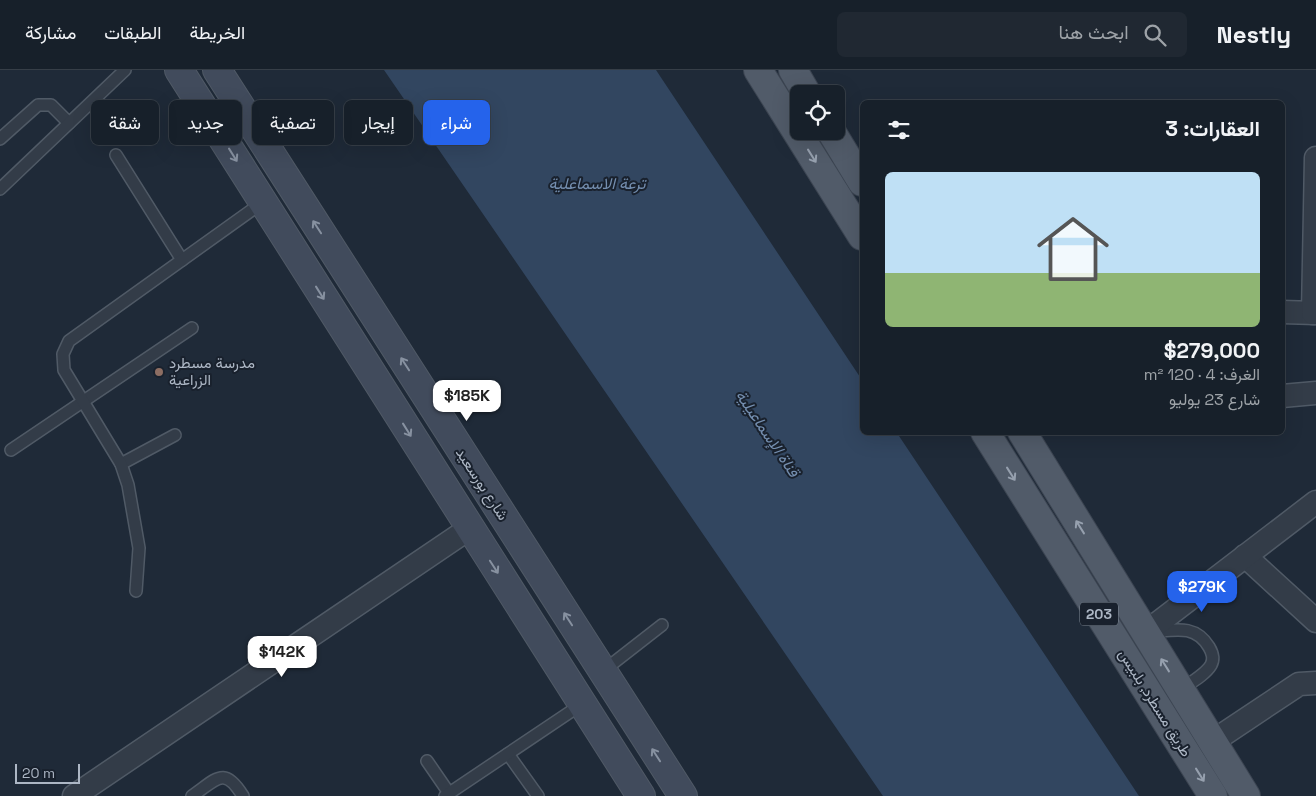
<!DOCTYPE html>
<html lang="ar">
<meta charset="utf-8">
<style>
body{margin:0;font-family:"Space Grotesk",Vazirmatn,sans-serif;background:#202832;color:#f1f3f6;direction:rtl;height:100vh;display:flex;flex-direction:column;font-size:19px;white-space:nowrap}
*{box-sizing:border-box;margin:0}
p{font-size:16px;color:#9ea3a8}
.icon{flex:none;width:28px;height:28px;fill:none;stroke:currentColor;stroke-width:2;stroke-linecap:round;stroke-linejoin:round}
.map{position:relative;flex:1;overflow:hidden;direction:ltr}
.sheet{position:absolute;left:860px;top:30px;width:425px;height:335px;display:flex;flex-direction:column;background:#17202a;border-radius:8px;box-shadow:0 5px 20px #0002,0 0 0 1px #363e47;direction:rtl}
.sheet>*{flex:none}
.top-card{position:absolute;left:15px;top:30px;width:475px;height:45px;direction:rtl;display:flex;gap:10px}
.controls{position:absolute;left:790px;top:15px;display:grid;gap:10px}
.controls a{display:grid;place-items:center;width:55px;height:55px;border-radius:8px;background:#17202a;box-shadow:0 5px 20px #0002,0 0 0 1px #363e47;font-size:25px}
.scale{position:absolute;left:15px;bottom:12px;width:65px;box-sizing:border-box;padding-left:5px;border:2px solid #adb7c5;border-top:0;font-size:14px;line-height:18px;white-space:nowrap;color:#adb7c5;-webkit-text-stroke:4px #19212d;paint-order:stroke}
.price{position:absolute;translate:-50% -42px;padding:0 11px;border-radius:10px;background:#fff;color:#222;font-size:16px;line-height:32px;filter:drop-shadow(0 1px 2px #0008)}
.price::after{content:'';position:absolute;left:50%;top:30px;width:15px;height:11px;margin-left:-8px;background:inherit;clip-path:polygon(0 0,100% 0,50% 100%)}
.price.active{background:#2563eb;color:#fff}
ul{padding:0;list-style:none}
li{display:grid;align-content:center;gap:10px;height:265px;padding:0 25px}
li+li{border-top:1px solid #363e47}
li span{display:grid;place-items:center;height:155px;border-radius:8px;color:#555}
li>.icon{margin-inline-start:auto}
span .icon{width:90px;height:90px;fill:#fffc;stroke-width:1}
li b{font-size:21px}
h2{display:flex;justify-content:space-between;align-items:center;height:60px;padding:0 25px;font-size:21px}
.tag{padding:0 18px;border-radius:8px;background:#17202a;box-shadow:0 5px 20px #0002,0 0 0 1px #363e47;font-size:18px;line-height:45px}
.tag.active{background:#2563eb;color:#fff}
header{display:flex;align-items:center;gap:30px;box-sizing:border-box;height:70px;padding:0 25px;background:#17202a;border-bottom:1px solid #363e47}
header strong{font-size:24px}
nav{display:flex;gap:28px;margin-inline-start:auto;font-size:18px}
.search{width:350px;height:45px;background:#202832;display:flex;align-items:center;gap:12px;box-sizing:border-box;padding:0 18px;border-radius:8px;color:#9ea3a8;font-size:19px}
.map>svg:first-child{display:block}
.water{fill:#324660}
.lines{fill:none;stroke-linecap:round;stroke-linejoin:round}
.service-casing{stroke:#505a66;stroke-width:14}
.minor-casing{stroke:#505a66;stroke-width:25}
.secondary-casing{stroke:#505a66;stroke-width:30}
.primary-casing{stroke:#3c4552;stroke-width:30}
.service{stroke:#333c48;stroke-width:11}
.minor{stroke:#333c48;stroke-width:22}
.secondary{stroke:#414b5c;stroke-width:28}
.primary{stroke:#515b69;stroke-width:28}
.oneway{stroke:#8791a0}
.oneway2{stroke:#96a0ae}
.education-dot{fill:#8d6e63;stroke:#19212d;stroke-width:2}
.labels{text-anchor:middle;stroke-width:4;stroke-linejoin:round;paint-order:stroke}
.shield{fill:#19212d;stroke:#818a97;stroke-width:1}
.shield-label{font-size:14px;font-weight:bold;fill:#adb7c5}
.poi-label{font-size:15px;fill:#adb7c5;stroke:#19212d;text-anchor:start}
.street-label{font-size:15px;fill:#adb7c5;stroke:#19212d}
.water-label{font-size:16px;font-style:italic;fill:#748eaf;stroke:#19212d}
</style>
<header>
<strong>Nestly</strong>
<div class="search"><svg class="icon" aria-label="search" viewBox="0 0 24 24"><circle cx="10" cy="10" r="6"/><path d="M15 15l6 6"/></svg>ابحث هنا</div>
<nav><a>الخريطة</a><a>الطبقات</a><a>مشاركة</a></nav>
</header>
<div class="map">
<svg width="1316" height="726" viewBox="0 0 1316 726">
<rect width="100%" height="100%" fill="#1f2a38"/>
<path class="water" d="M384 0H656L862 310V362L897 363 1139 726H883Z"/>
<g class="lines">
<defs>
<g id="service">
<path d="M0 69 38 35H51L69 53"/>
<path d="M116 85 182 190"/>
<path d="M0 119 125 0"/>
<path d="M11 380 192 258"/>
<path d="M121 394 175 365"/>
<path d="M136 521 139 478 128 415 121 394 64 300 63 284 69 271 263 132"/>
<path d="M1152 562C1175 560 1195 554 1209 577 1212 582 1215 588 1211 595 1205 605 1190 613 1180 620"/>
<path d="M603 601 662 555"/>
<path d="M508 684 538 726"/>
<path d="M427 691 449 723"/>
<path d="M192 726C217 709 224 695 243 726"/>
<path d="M445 726 582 634"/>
</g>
<g id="minor">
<path d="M1282 242 1316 243"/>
<path d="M1313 243 1316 88"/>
<path d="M1282 326 1316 323"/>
<path d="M1245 486 1316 551"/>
<path d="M1145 563 1316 432"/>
<path d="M1212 672 1299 614 1316 613"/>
<path d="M74 726 470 458"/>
</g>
<g id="secondary">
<path d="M179 0 641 726"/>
<path d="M217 0 683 726"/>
</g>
<g id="primary">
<path d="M758 0 862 166"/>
<path d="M793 0 807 24"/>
<path d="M831 61 862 112"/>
<path d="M985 362 1213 726"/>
<path d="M1022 362 1246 726"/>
</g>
</defs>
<use href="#service" class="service-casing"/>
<use href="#minor" class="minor-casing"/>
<use href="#secondary" class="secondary-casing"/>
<use href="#primary" class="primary-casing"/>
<use href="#service" class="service"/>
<use href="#minor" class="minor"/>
<use href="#secondary" class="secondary"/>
<use href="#primary" class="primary"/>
</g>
<defs><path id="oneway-shaft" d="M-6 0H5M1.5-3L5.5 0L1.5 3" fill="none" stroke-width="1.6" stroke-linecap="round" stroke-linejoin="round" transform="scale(1.25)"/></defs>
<g class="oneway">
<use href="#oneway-shaft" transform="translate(233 85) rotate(58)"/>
<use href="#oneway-shaft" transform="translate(317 157) rotate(-123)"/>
<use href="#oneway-shaft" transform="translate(320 223) rotate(58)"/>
<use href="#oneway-shaft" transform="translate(405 294) rotate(-123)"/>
<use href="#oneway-shaft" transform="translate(407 360) rotate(58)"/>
<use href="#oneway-shaft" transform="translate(494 497) rotate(57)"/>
<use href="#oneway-shaft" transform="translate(568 549) rotate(-123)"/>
<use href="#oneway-shaft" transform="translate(656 685) rotate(-123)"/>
</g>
<g class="oneway2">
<use href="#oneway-shaft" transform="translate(812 86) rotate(58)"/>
<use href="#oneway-shaft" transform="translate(1011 404) rotate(58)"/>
<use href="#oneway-shaft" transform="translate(1080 457) rotate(-122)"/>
<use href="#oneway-shaft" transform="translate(1165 595) rotate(-122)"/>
<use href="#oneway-shaft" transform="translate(1200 705) rotate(58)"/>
</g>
<circle class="education-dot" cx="159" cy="302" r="5"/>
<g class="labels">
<rect class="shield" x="1080" y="532.5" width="38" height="23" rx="4"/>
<g class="shield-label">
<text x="1099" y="549">203</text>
</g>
<g class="poi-label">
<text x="169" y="298">مدرسة مسطرد<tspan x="169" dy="17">الزراعية</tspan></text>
</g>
<g class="street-label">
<text transform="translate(482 414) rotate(57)" y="5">شارع بورسعيد</text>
<text transform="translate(1155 633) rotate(58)" y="5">طريق مسطرد, بلبيس</text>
</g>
<g class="water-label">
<text x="597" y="119">ترعة الاسماعلية</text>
<text transform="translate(768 363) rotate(56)" y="6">قناة الإسماعيلية</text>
</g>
</g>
</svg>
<div class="controls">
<a><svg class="icon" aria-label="locate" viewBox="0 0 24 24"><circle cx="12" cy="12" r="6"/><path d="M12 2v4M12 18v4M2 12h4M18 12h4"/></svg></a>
</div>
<div class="scale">20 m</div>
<b class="price" style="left:467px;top:352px">$185K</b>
<b class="price active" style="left:1202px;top:543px">$279K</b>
<b class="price" style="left:282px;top:608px">$142K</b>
<div class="top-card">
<a class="tag active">شراء</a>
<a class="tag">إيجار</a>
<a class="tag">تصفية</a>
<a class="tag">جديد</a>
<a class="tag">شقة</a>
</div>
<section class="sheet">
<h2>العقارات: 3<svg class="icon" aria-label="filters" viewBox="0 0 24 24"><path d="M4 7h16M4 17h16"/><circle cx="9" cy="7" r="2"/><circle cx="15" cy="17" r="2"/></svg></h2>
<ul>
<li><span style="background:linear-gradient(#bfe0f5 65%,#8fb573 0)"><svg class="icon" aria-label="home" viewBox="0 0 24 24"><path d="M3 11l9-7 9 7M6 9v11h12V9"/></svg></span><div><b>$279,000</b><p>الغرف: 4 · 120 m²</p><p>شارع 23 يوليو</p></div></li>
</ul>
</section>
</div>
